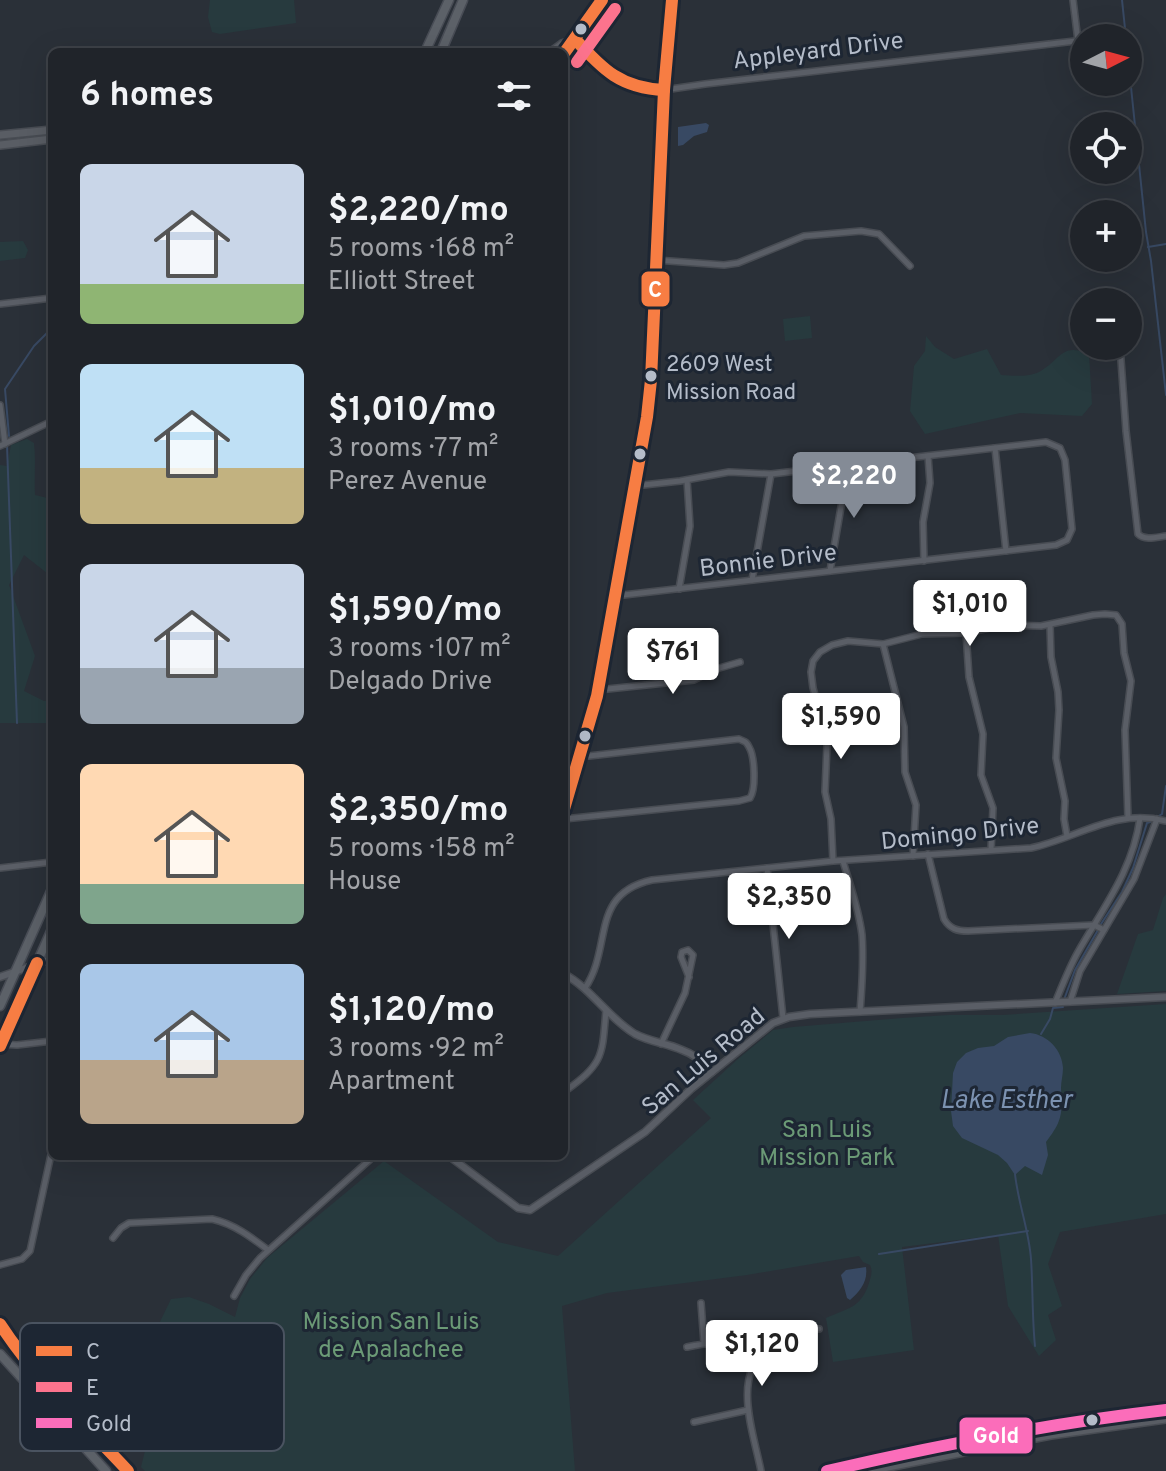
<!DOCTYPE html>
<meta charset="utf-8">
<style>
body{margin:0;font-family:Overpass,sans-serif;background:#2d3036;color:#f1f3f6;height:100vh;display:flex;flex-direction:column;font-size:30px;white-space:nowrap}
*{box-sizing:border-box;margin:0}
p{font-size:26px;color:#a2a4a8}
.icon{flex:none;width:44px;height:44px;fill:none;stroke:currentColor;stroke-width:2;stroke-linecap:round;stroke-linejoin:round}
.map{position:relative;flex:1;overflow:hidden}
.side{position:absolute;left:48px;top:48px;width:520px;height:1112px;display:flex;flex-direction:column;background:#20242a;border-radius:12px;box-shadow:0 8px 32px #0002,0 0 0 2px #3d4147}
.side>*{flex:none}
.needle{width:52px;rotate:84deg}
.tools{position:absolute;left:1070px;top:24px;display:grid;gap:16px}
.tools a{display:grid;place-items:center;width:72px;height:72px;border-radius:50%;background:#20242a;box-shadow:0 8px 32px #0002,0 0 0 2px #3d4147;font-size:40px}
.price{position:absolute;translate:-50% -68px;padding:0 18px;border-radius:8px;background:#fff;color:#222;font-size:26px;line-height:52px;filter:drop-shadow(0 2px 4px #0008)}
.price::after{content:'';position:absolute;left:50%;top:48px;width:24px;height:18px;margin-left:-12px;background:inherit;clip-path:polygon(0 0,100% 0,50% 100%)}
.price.active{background:#848b96;color:#fff}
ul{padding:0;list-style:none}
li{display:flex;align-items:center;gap:24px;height:200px;padding:0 32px}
li span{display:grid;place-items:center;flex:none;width:224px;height:160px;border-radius:12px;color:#555}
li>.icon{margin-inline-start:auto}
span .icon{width:96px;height:96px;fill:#fffc;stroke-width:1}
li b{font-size:34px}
h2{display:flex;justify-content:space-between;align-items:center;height:96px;padding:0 32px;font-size:34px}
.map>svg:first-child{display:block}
.green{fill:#273a3e}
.water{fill:#384963}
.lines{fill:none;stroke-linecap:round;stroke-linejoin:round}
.stream{stroke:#384963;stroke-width:2}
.minor-casing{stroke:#484c53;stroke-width:8}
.tertiary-casing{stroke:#484c53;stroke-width:9}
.secondary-casing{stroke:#484c53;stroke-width:10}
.primary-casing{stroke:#484c55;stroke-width:11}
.minor{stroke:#5a5e66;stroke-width:5}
.tertiary{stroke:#5a5e66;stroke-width:6}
.secondary{stroke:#595d64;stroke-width:7}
.primary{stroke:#5c6168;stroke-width:8}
.bus-1-casing{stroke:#1d2633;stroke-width:18}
.bus-2-casing{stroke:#1d2633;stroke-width:18}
.bus-3-casing{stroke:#1d2633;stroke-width:18}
.bus-1{stroke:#f77d43;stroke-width:12}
.bus-2{stroke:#fc738d;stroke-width:12}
.bus-3{stroke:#fb6dba;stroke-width:12}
.bus-dot{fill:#b4bcc9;stroke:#1d2633;stroke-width:3}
.labels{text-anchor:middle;stroke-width:6;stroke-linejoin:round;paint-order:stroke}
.bus-label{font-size:22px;fill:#b4bcc9;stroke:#1d2633;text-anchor:start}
.street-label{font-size:24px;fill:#b4bcc9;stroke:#1d2633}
.park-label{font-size:24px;fill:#6b9a76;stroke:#1d2633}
.water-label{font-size:26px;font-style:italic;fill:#7c92b1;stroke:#1d2633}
.key{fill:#1d2633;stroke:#4a5360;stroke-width:2}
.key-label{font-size:22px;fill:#b4bcc9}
.line-badge{stroke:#1d2633;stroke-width:3}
.badge-label{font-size:22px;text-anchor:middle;font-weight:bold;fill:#fff}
</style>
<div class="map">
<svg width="1166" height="1471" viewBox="0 0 1166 1471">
<rect width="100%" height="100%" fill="#2a3038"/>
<g class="green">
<path d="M210 0H294L296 23 220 34 212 32 208 17Z"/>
<path d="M23 241 28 250 25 258 0 261V242Z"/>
<path d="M810 316 812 338 785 341 783 319Z"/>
<path d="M926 336 935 347 954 359 987 349 1001 375C1013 376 1029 377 1039 372 1061 360 1061 342 1089 354L1092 404 1082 416 1020 413 925 434 910 411 914 366 925 351Z"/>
<path d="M27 439 34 443C36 460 34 477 35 495L52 499V577L24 555 9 585 35 656 24 691 44 701 52 700V723H0V465L7 466 11 445Z"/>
<path d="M1166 894V991L1117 994 1138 934 1153 930 1163 898Z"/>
<path d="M1166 1004V1214L1060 1232 1048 1264 1062 1306 1048 1315 1056 1340 1039 1356 1008 1306 998 1235 902 1247 914 1350 833 1362 826 1318C848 1308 861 1308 869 1283 871 1276 873 1272 870 1265L863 1262 859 1256 747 1275 607 1293 562 1306 575 1471H145L141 1467 147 1443 154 1334 171 1299 189 1297 209 1304 235 1317 240 1298 250 1279 267 1258 384 1161 498 1242 558 1256 711 1118 693 1100 739 1058 773 1030 793 1027 902 1018 949 1015H1002Z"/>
</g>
<g class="water">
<path d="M706 123 709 125 707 132 694 136 683 145 678 146V127Z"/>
<path d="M1030 1033C1048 1035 1062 1050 1063 1068 1063 1075 1061 1081 1061 1088 1062 1114 1063 1120 1046 1142L1048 1155 1042 1175 1025 1166 1015 1175 1007 1163 998 1155 962 1138 953 1126 951 1111 953 1073 957 1062 966 1053 978 1048 994 1046 1008 1037Z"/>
<path d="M866 1267C868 1282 860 1291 850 1300L847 1298 841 1275 846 1270Z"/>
</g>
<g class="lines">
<g class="stream">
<path d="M1122 0 1126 38"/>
<path d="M1128 58 1146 232 1151 261 1166 395"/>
<path d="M1148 247 1166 244"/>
<path d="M9 436 5 389 34 346 52 328"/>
<path d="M7 445 17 723"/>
<path d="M1159 816 1162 814 1166 786"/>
<path d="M1101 924 1122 892 1133 868 1147 823 1150 822"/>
<path d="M1065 997 1075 970 1098 930"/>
<path d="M1041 1034 1050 1019 1053 1008 1063 1007"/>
<path d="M1015 1174C1018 1203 1029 1230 1031 1259 1033 1288 1032 1317 1035 1346"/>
<path d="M879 1254 1028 1231"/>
</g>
<defs>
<g id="minor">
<path d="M1073 0 1078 41"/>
<path d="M1101 38 1112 37"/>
<path d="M664 90 705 84 1084 40"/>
<path d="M656 260 724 265 738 263 804 236 861 231 879 234 910 266"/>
<path d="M0 304 52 298"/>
<path d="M1120 346 1126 431 1138 534C1145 541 1157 537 1166 536"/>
<path d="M0 405 5 444"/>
<path d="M0 446 52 421"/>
<path d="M995 448 1006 551"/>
<path d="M924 561 923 522 930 483 928 456"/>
<path d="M830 571 848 466"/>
<path d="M752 580 771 474"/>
<path d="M679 589 690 526 687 480"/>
<path d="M615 596 1056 545 1067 540 1072 529 1065 460 1060 448 1046 442 771 474 729 472 680 481 634 486"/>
<path d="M1050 625 1051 657 1058 692 1059 710 1056 758 1065 801 1064 819 1067 836"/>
<path d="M966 633 969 677 983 734 981 775 993 808 991 850"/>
<path d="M883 644 904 727 905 772 916 805 913 856"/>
<path d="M598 690 694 680 716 669 740 662"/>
<path d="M564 819 739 801 750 798C756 789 755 757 749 747 746 741 745 742 739 739L589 756 581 755"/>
<path d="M928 854 944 919C950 929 957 931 968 931L1094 925 1104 930"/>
<path d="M833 861 831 819 825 792 827 745 825 730 813 688 811 672 813 661 820 652 832 645 848 641 883 644 922 634 966 633 1003 625 1041 626 1093 615 1105 614 1116 615 1122 624 1124 653 1131 681 1125 730 1128 818"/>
<path d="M843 861C850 885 859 910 862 935 864 961 862 987 860 1012"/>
<path d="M0 868 52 862"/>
<path d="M767 868 783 1018"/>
<path d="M585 988C613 947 589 894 652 880L833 861 1031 848C1078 838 1115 808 1166 821"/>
<path d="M1070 1002 1080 971 1134 879 1157 819"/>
<path d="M1055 1003C1062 986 1069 968 1078 952 1103 908 1133 870 1140 818"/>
<path d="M1 1044 17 1045 52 1041"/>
<path d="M661 1044 685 993 693 955 688 950 682 952 681 957 689 977"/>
<path d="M564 1092C604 1063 602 1057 606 1010"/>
<path d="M113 1238 121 1228 129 1223 212 1219C234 1224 251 1237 268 1250"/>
<path d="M0 1265 22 1259 30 1251 52 1150"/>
<path d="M234 1296 246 1275 260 1258 374 1156"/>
<path d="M701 1303 704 1343"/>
<path d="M687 1347C713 1341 735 1342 758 1355"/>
<path d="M694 1422 748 1410"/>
<path d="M761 1471C753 1430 732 1379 767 1346 782 1332 799 1328 819 1329"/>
</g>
<g id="tertiary">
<path d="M575 39C602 69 620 91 664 90"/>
<path d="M564 809 597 696 647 417 651 380 664 90 672 0"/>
<path d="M564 974C592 989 608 1018 635 1034 650 1042 667 1043 682 1050 694 1054 704 1063 712 1072"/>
<path d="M0 977 52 959"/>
<path d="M449 1156 518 1208 530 1210 645 1132 691 1089 773 1023 789 1017 810 1014 1166 997"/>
</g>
<g id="secondary">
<path d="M551 52 562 44 573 40"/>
<path d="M564 53 602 0"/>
<path d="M0 135 52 130"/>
<path d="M0 145 52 139"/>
<path d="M827 1471C939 1445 1052 1422 1166 1410"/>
<path d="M868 1471 1051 1435 1166 1419"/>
</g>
<g id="primary">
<path d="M425 52 449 0"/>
<path d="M441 52 463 0"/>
<path d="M0 1006 52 889"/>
<path d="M0 1046 52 929"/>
<path d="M0 1324 15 1347 44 1381 128 1471"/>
<path d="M0 1354 106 1471"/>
</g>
</defs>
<use href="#minor" class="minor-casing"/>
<use href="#tertiary" class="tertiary-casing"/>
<use href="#secondary" class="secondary-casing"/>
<use href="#primary" class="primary-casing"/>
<use href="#minor" class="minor"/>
<use href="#tertiary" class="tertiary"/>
<use href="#secondary" class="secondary"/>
<use href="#primary" class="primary"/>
<defs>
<g id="bus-1">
<path d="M575 39C603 70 621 88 664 90"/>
<path d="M565 52 602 0"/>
<path d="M564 809 597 696 647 417 651 380 664 90 672 0"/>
<path d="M0 1046 37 963"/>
<path d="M0 1324C35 1378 84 1424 128 1471"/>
</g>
<path id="bus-2" d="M577 62 615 9"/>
<path id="bus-3" d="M827 1471C939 1445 1052 1423 1166 1410"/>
</defs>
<use href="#bus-1" class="bus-1-casing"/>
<use href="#bus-2" class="bus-2-casing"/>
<use href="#bus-3" class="bus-3-casing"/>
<use href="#bus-1" class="bus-1"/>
<use href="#bus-2" class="bus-2"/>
<use href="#bus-3" class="bus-3"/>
</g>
<g class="bus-dot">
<circle cx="581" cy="29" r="7"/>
<circle cx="651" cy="376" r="7"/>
<circle cx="640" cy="454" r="7"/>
<circle cx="585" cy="736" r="7"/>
<circle cx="1092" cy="1420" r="7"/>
</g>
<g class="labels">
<g class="bus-label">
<text x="666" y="371">2609 West<tspan x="666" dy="28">Mission Road</tspan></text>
</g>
<g class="street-label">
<text transform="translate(818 50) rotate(-7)" y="8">Appleyard Drive</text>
<text transform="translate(768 560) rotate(-7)" y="8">Bonnie Drive</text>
<text transform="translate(960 833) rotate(-6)" y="8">Domingo Drive</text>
<text transform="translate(703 1061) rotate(-40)" y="8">San Luis Road</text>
</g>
<g class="park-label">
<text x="827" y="1137">San Luis<tspan x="827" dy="28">Mission Park</tspan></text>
<text x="391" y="1329">Mission San Luis<tspan x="391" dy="28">de Apalachee</tspan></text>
</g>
<g class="water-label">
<text x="1006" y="1108">Lake Esther</text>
</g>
</g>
<rect x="20" y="1323" width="264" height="128" rx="12" class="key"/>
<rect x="36" y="1346" width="36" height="10" fill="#f77d43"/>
<rect x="36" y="1382" width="36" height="10" fill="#fc738d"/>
<rect x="36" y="1418" width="36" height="10" fill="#fb6dba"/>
<g class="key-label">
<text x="86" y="1359">C</text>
<text x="86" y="1395">E</text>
<text x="86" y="1431">Gold</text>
</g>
<g class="line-badge">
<rect x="640" y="270" width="31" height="38" rx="8" fill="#f77d43"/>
<rect x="958" y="1416" width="76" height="39" rx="8" fill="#fb6dba"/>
</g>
<g class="badge-label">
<text x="655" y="297">C</text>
<text x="996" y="1443">Gold</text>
</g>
</svg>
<div class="tools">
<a><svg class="needle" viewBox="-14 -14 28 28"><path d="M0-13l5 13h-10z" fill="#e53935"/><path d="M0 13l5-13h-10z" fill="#a2a4a8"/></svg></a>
<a><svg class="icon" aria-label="locate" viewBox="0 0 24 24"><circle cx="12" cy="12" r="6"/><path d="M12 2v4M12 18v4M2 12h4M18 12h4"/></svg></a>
<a>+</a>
<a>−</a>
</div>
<b class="price active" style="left:854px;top:520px">$2,220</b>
<b class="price" style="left:970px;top:648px">$1,010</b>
<b class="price" style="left:673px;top:696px">$761</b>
<b class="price" style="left:841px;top:761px">$1,590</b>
<b class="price" style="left:789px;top:941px">$2,350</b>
<b class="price" style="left:762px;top:1388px">$1,120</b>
<section class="side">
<h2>6 homes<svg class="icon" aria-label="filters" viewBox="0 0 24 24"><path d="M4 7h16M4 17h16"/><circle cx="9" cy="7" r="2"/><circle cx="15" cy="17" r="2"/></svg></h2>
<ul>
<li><span style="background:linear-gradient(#c9d6e8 75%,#8fb573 0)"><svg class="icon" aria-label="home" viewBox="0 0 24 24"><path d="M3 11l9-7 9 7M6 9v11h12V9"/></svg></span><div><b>$2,220/mo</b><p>5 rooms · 168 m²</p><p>Elliott Street</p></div></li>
<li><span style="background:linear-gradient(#bfe0f5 65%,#c2b280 0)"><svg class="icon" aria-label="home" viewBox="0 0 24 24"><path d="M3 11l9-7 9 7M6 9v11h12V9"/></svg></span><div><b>$1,010/mo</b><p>3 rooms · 77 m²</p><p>Perez Avenue</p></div></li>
<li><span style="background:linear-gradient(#c9d6e8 65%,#9aa5b1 0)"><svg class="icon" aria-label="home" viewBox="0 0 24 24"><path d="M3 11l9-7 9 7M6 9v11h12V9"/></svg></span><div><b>$1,590/mo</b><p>3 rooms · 107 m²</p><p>Delgado Drive</p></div></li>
<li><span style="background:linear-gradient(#ffd9b3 75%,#7fa58c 0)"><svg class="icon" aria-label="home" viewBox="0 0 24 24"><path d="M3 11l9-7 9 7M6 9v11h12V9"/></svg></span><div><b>$2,350/mo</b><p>5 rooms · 158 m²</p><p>House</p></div></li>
<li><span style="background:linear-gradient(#a9c7e8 60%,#b9a48a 0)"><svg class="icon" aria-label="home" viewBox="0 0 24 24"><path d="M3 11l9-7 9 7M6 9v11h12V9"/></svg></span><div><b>$1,120/mo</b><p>3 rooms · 92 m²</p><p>Apartment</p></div></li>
</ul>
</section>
</div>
